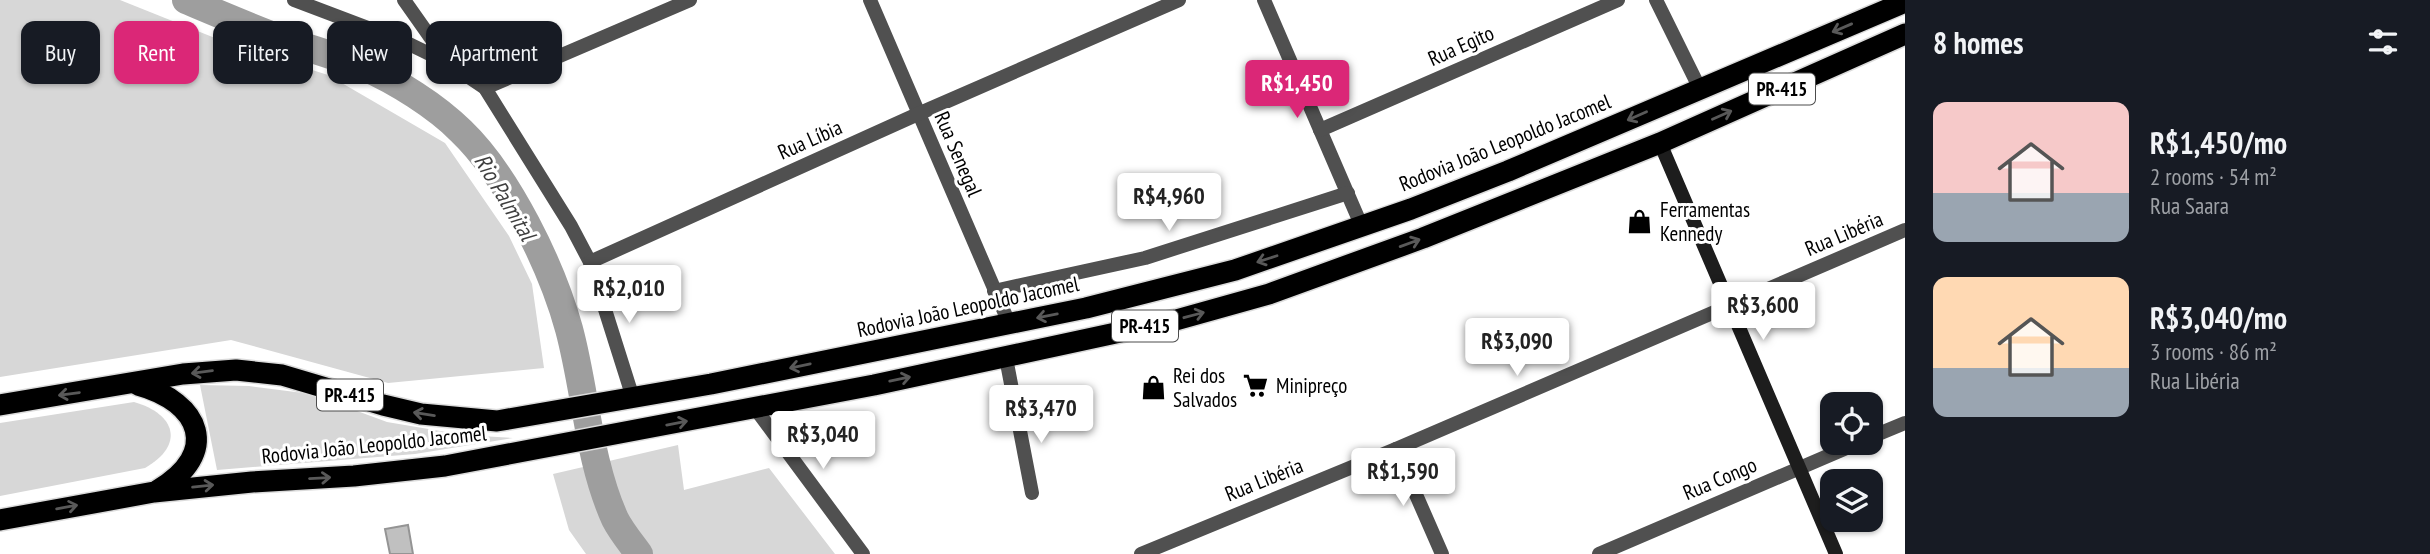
<!DOCTYPE html>
<meta charset="utf-8">
<style>
body{margin:0;font-family:"PT Sans Narrow",sans-serif;background:#242831;color:#f1f3f6;height:100vh;display:flex;flex-direction:column;font-size:26px;white-space:nowrap}
*{box-sizing:border-box;margin:0}
p{font-size:23px;color:#9ea1a6}
.icon{flex:none;width:38px;height:38px;fill:none;stroke:currentColor;stroke-width:2;stroke-linecap:round;stroke-linejoin:round}
.map{position:relative;flex:1;overflow:hidden}
.details{display:flex;flex-direction:column;background:#171b24;width:525px}
.details>*{flex:none}
.guide{position:absolute;left:21px;top:21px;width:665px;height:63px;display:flex;gap:14px}
.fabs{position:absolute;left:1820px;top:392px;display:grid;gap:14px}
.fabs a{display:grid;place-items:center;width:63px;height:63px;border-radius:14px;background:#171b24;box-shadow:0 2px 5px #0004;font-size:35px}
.price{position:absolute;translate:-50% -60px;padding:0 16px;border-radius:7px;background:#fff;color:#222;font-size:23px;line-height:46px;filter:drop-shadow(0 2px 4px #0008)}
.price::after{content:'';position:absolute;left:50%;top:42px;width:21px;height:16px;margin-left:-10px;background:inherit;clip-path:polygon(0 0,100% 0,50% 100%)}
.price.current{background:#db2777;color:#fff}
ul{padding:0;list-style:none}
li{display:flex;align-items:center;gap:21px;height:175px;padding:0 28px}
li span{display:grid;place-items:center;flex:none;width:196px;height:140px;border-radius:14px;color:#555}
li>.icon{margin-inline-start:auto}
span .icon{width:84px;height:84px;fill:#fffc;stroke-width:1}
li b{font-size:30px}
h2{display:flex;justify-content:space-between;align-items:center;height:84px;padding:0 28px;font-size:30px}
.pill{padding:0 24px;border-radius:14px;background:#171b24;box-shadow:0 2px 5px #0004;font-size:24px;line-height:63px}
.pill.current{background:#db2777;color:#fff}
main{display:flex;flex:1;min-height:0}
.map>svg:first-child{display:block}
.green{fill:#d7d7d7}
.lines{fill:none;stroke-linecap:round;stroke-linejoin:round}
.river{stroke:#9e9e9e;stroke-width:28}
.building{fill:#c0c0c0;stroke:#949494;stroke-width:2}
.highway-casing{stroke:#dbdbdb;stroke-width:24}
.street{stroke:#505050;stroke-width:14}
.secondary{stroke:#1d1d1d;stroke-width:14}
.highway{stroke:#000;stroke-width:21}
.oneway{stroke:#595959}
.labels{text-anchor:middle;stroke-width:6;stroke-linejoin:round;paint-order:stroke}
.shield{fill:#fff;stroke:#4c4c4c;stroke-width:2}
.shield-label{font-size:19px;font-weight:bold;fill:#000}
.street-label{font-size:21px;fill:#000;stroke:#fff}
.poi-label{font-size:21px;fill:#000;stroke:#fff;text-anchor:start}
.water-label{font-size:23px;font-style:italic;fill:#3f3f3f;stroke:#fff}
</style>
<main>
<div class="map">
<svg width="1905" height="554" viewBox="0 0 1905 554">
<rect width="100%" height="100%" fill="#fff"/>
<g class="green">
<path d="M0 0H120L230 44 328 75 445 143 509 236 532 284 544 368 388 383 231 340 0 377Z"/>
<path d="M200 385 249 386 311 394 387 422 464 435 513 438 415 454 217 470Z"/>
<path d="M134 402C176 414 185 445 145 468L0 496V423Z"/>
<path d="M678 445 684 490 769 468 835 554H586L569 530 553 474Z"/>
</g>
<g class="lines">
<path class="river" d="M186 0C217 13 247 26 279 38 307 48 336 56 364 67 396 81 436 106 461 131 508 176 552 267 569 329 586 392 588 459 615 519 621 531 631 543 639 554"/>
</g>
<path class="building" d="M408 525 413 554H390L385 529Z"/>
<g class="lines">
<defs>
<g id="highway">
<path d="M138 385C201 402 221 453 158 490"/>
<path d="M0 405 183 374 236 370 282 375 383 405 421 414 497 421 711 384 1086 308 1235 270 1411 209 1508 171 1905 2"/>
<path d="M0 520 154 492 252 482 354 476 445 466 874 385 1176 320 1269 294 1423 238 1660 143 1905 34"/>
</g>
</defs>
<use href="#highway" class="highway-casing"/>
<g class="street">
<path d="M294 0 405 42 448 63 485 88 571 226 590 262 633 398"/>
<path d="M404 0 447 61"/>
<path d="M870 0 1009 323"/>
<path d="M1264 0 1362 227"/>
<path d="M1656 0 1700 89"/>
<path d="M485 88 690 0"/>
<path d="M1320 130 1618 0"/>
<path d="M590 262 918 114 1179 0"/>
<path d="M994 291 1145 258 1348 193"/>
<path d="M1006 358 1032 493"/>
<path d="M755 408 863 554"/>
<path d="M1871 437 1905 423"/>
<path d="M1396 449 1442 554"/>
<path d="M1141 554 1396 449 1905 230"/>
<path d="M1599 554 1858 443"/>
</g>
<path class="secondary" d="M1660 143 1836 554"/>
<use href="#highway" class="highway"/>
</g>
<defs><path id="oneway-shaft" d="M-6 0H5M1.5-3L5.5 0L1.5 3" fill="none" stroke-width="1.6" stroke-linecap="round" stroke-linejoin="round" transform="scale(1.75)"/></defs>
<g class="oneway">
<use href="#oneway-shaft" transform="translate(1842 28) rotate(157)"/>
<use href="#oneway-shaft" transform="translate(1722 115) rotate(-24)"/>
<use href="#oneway-shaft" transform="translate(1637 116) rotate(156)"/>
<use href="#oneway-shaft" transform="translate(1410 243) rotate(-20)"/>
<use href="#oneway-shaft" transform="translate(1267 259) rotate(162)"/>
<use href="#oneway-shaft" transform="translate(1194 315) rotate(-15)"/>
<use href="#oneway-shaft" transform="translate(1047 316) rotate(169)"/>
<use href="#oneway-shaft" transform="translate(800 366) rotate(168)"/>
<use href="#oneway-shaft" transform="translate(202 372) rotate(173)"/>
<use href="#oneway-shaft" transform="translate(900 379) rotate(-12)"/>
<use href="#oneway-shaft" transform="translate(69 394) rotate(172)"/>
<use href="#oneway-shaft" transform="translate(424 414) rotate(-171)"/>
<use href="#oneway-shaft" transform="translate(677 423) rotate(-11)"/>
<use href="#oneway-shaft" transform="translate(320 478) rotate(-3)"/>
<use href="#oneway-shaft" transform="translate(203 486) rotate(-6)"/>
<use href="#oneway-shaft" transform="translate(67 507) rotate(-10)"/>
</g>
<defs>
<symbol id="shop-bare" viewBox="-9 -9 18 18"><path d="M-5-2.5h2.3a2.7 3.5 0 0 1 5.4 0H5L5.5 6h-11ZM-1.5-2.5h3a1.5 2.3 0 0 0-3 0Z" fill="#000" stroke="#fff" stroke-width="2.5" paint-order="stroke"/></symbol>
<symbol id="supermarket-bare" viewBox="-9 -9 18 18"><path d="M-6-5.5h2.5l.6 2H6L4.5 2H-2.5L-4.4-4H-6ZM-1.5 3.2a1.3 1.3 0 1 0 .1 0ZM3 3.2a1.3 1.3 0 1 0 .1 0Z" fill="#000" stroke="#fff" stroke-width="2.5" paint-order="stroke"/></symbol>
</defs>
<g fill-rule="evenodd">
<use href="#shop-bare" x="1622" y="204" width="35" height="35"/>
<use href="#supermarket-bare" x="1238" y="368" width="35" height="35"/>
<use href="#shop-bare" x="1136" y="370" width="35" height="35"/>
</g>
<g class="labels">
<g class="shield">
<rect x="1749" y="73.5" width="66" height="31" rx="5"/>
<rect x="1112" y="310.5" width="66" height="31" rx="5"/>
<rect x="317" y="379.5" width="66" height="31" rx="5"/>
</g>
<g class="shield-label">
<text x="1782" y="96">PR-415</text>
<text x="1145" y="333">PR-415</text>
<text x="350" y="402">PR-415</text>
</g>
<g class="street-label">
<text transform="translate(1461 46) rotate(-24)" y="7">Rua Egito</text>
<text transform="translate(810 140) rotate(-24)" y="7">Rua Líbia</text>
<text transform="translate(1505 143) rotate(-22)" y="7">Rodovia João Leopoldo Jacomel</text>
<text transform="translate(958 154) rotate(67)" y="7">Rua Senegal</text>
<text transform="translate(1844 234) rotate(-23)" y="7">Rua Libéria</text>
<text transform="translate(968 307) rotate(-12)" y="7">Rodovia João Leopoldo Jacomel</text>
<text transform="translate(374 445) rotate(-6)" y="7">Rodovia João Leopoldo Jacomel</text>
<text transform="translate(1720 479) rotate(-23)" y="7">Rua Congo</text>
<text transform="translate(1264 480) rotate(-22)" y="7">Rua Libéria</text>
</g>
<g class="poi-label">
<text x="1660" y="217">Ferramentas<tspan x="1660" dy="24">Kennedy</tspan></text>
<text x="1173" y="383">Rei dos<tspan x="1173" dy="24">Salvados</tspan></text>
<text x="1276" y="393">Minipreço</text>
</g>
<g class="water-label">
<text transform="translate(505 197) rotate(59)" y="8">Rio Palmital</text>
</g>
</g>
</svg>
<div class="fabs">
<a><svg class="icon" aria-label="locate" viewBox="0 0 24 24"><circle cx="12" cy="12" r="6"/><path d="M12 2v4M12 18v4M2 12h4M18 12h4"/></svg></a>
<a><svg class="icon" aria-label="layers" viewBox="0 0 24 24"><path d="M12 4l9 5-9 5-9-5zM3 14l9 5 9-5"/></svg></a>
</div>
<b class="price current" style="left:1297px;top:120px">R$1,450</b>
<b class="price" style="left:1169px;top:233px">R$4,960</b>
<b class="price" style="left:629px;top:325px">R$2,010</b>
<b class="price" style="left:1763px;top:342px">R$3,600</b>
<b class="price" style="left:1517px;top:378px">R$3,090</b>
<b class="price" style="left:1041px;top:445px">R$3,470</b>
<b class="price" style="left:823px;top:471px">R$3,040</b>
<b class="price" style="left:1403px;top:508px">R$1,590</b>
<div class="guide">
<a class="pill">Buy</a>
<a class="pill current">Rent</a>
<a class="pill">Filters</a>
<a class="pill">New</a>
<a class="pill">Apartment</a>
</div>
</div>
<section class="details">
<h2>8 homes<svg class="icon" aria-label="filters" viewBox="0 0 24 24"><path d="M4 7h16M4 17h16"/><circle cx="9" cy="7" r="2"/><circle cx="15" cy="17" r="2"/></svg></h2>
<ul>
<li><span style="background:linear-gradient(#f6c9c9 65%,#9aa5b1 0)"><svg class="icon" aria-label="home" viewBox="0 0 24 24"><path d="M3 11l9-7 9 7M6 9v11h12V9"/></svg></span><div><b>R$1,450/mo</b><p>2 rooms · 54 m²</p><p>Rua Saara</p></div></li>
<li><span style="background:linear-gradient(#ffd9b3 65%,#9aa5b1 0)"><svg class="icon" aria-label="home" viewBox="0 0 24 24"><path d="M3 11l9-7 9 7M6 9v11h12V9"/></svg></span><div><b>R$3,040/mo</b><p>3 rooms · 86 m²</p><p>Rua Libéria</p></div></li>
</ul>
</section>
</main>
